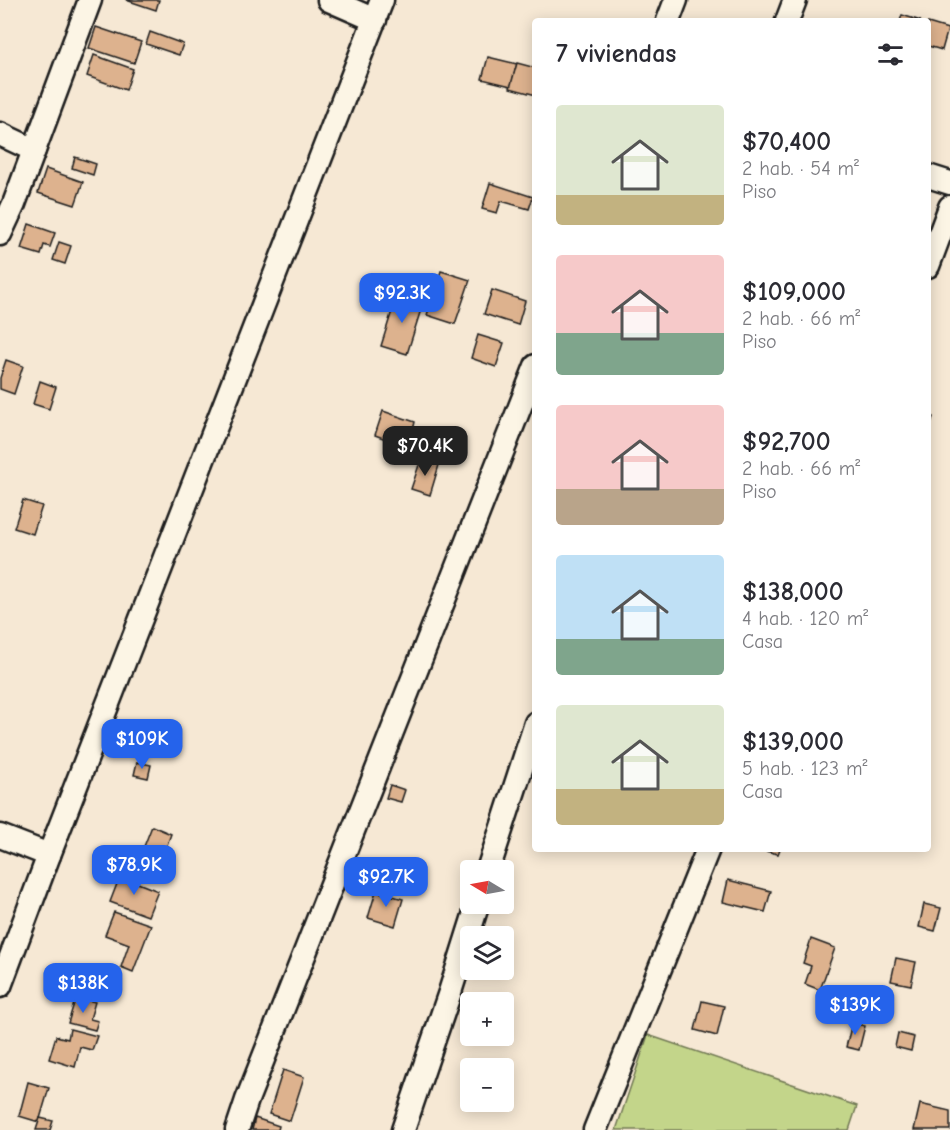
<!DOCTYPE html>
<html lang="es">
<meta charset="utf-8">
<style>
body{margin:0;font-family:"Comic Neue",sans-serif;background:#f7f7f7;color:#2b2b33;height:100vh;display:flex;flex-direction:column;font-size:22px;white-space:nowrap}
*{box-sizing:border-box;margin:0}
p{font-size:20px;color:#7c7c81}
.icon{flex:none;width:33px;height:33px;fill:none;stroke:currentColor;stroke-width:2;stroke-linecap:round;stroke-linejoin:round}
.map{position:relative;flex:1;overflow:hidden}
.sheet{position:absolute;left:532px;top:18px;width:399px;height:834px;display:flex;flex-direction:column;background:#fff;border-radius:6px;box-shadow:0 3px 15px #0003}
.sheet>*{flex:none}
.needle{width:39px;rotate:280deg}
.buttons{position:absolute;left:460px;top:860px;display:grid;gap:12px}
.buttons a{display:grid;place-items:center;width:54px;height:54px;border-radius:6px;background:#fff;box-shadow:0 3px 15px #0003;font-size:30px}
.price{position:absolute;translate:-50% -51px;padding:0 14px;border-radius:12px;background:#2563eb;color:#fff;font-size:20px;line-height:39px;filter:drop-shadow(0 2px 3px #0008)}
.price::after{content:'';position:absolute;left:50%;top:36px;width:18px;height:14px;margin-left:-9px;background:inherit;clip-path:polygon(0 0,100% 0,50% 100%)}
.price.active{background:#222;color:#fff}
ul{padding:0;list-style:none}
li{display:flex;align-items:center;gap:18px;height:150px;padding:0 24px}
li span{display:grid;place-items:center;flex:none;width:168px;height:120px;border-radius:6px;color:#555}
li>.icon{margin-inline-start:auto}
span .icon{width:72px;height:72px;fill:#fffc;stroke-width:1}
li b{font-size:26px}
h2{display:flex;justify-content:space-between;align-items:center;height:72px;padding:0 24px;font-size:26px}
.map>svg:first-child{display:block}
.green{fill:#c3d58a;stroke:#707853;stroke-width:1.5}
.building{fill:#ddb28e;stroke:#1c1c1c;stroke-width:1.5}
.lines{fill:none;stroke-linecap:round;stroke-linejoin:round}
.minor-casing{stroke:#1c1c1c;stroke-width:27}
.minor{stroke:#fcf5e5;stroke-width:22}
</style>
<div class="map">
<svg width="950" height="1130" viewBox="0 0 950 1130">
<rect width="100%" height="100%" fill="#f6e8d4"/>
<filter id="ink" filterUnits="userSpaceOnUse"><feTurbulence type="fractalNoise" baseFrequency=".0167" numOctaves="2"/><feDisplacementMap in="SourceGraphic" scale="12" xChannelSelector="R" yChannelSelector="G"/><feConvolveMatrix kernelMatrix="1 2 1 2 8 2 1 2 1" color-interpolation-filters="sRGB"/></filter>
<g filter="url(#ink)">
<path class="green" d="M648 1035 857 1106 849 1130H616Z"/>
<g class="building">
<path d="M126 0H159L156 10Z"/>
<path d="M902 15 921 21H900Z"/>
<path d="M928 23 948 29 942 50 928 46Z"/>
<path d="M96 27 141 42 134 63 89 48Z"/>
<path d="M150 32 183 44 179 55 146 44Z"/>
<path d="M94 55 133 69 126 90 87 76Z"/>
<path d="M488 57 517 64 511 86 482 79Z"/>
<path d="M517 63 536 68V95L510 88Z"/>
<path d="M75 157 96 164 93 175 72 168Z"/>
<path d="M46 169 83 182 75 205 38 193Z"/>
<path d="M490 183 533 197 529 209 501 201 497 213 482 209Z"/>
<path d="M29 224 55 233 50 247 44 245 41 255 21 249Z"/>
<path d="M59 242 71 246 65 264 53 260Z"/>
<path d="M441 271 470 280 455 324 427 315Z"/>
<path d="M492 290 525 301 518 325 484 314Z"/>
<path d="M397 295 423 303 407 354 381 346Z"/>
<path d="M478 335 504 343 496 367 471 358Z"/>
<path d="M6 360 23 366 14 394 0 389V378Z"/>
<path d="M40 381 56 387 49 409 33 404Z"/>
<path d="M383 411 415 422 411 438 397 433 394 442 375 435Z"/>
<path d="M928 416 933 417 928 431Z"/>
<path d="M421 459 439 465 430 495 411 489Z"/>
<path d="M23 500 42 506 33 534 14 528Z"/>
<path d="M137 762 151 765 148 778 134 775Z"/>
<path d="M390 785 405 790 401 802 386 798Z"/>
<path d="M152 826 171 834 163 856 143 849Z"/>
<path d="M765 849H780L778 854 765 851Z"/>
<path d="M120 876 158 891 148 916 110 902Z"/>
<path d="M728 880 771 891 765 912 723 902Z"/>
<path d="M376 891 403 899 395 926 368 918Z"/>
<path d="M924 904 941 908 935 931 919 927Z"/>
<path d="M114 912 151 925 133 972 121 967 129 944 105 935Z"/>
<path d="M811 939 835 948 820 990 805 984 811 966 803 963Z"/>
<path d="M896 958 916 962 911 985 891 981Z"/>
<path d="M832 992 852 996 849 1009 829 1005Z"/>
<path d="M76 997 95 1002 90 1019 98 1021 95 1030 68 1023Z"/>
<path d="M702 1001 724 1006 717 1036 695 1030Z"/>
<path d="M852 1023 865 1026 859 1050 846 1047Z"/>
<path d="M70 1029 97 1036 92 1050 80 1047 75 1067 49 1059 56 1036 68 1039Z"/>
<path d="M898 1033 914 1037 911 1051 895 1047Z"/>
<path d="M283 1070 304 1077 290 1121 269 1114Z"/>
<path d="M28 1082 49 1088 39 1122 19 1116Z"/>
<path d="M920 1104 950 1111V1130H914Z"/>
<path d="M40 1118 53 1121 50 1130H36Z"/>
<path d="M255 1118 279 1126 278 1130H252Z"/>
</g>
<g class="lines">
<defs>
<g id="minor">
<path d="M329 0 375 20"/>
<path d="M668 21 676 0"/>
<path d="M787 21 795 0"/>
<path d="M0 134 34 150"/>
<path d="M928 176 950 183"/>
<path d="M0 234 14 204 90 0"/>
<path d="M928 266 950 207"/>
<path d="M0 836 49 855"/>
<path d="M488 870 536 723"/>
<path d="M0 986 49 855 382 0"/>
<path d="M237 1130 247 1100 536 366"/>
<path d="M403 1130 450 992 478 903"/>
<path d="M595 1130 708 849"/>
</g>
</defs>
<use href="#minor" class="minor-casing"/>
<use href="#minor" class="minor"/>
</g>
</g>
</svg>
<div class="buttons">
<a><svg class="needle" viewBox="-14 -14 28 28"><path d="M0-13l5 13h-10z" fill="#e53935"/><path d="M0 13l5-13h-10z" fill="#7c7c81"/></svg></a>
<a><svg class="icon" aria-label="layers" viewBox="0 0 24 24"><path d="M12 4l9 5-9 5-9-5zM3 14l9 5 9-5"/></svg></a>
<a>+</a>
<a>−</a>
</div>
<b class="price" style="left:402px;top:324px">$92.3K</b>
<b class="price active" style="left:425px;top:477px">$70.4K</b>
<b class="price" style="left:142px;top:770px">$109K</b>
<b class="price" style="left:134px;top:896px">$78.9K</b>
<b class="price" style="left:386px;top:908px">$92.7K</b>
<b class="price" style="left:83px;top:1014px">$138K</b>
<b class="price" style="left:855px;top:1036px">$139K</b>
<section class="sheet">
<h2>7 viviendas<svg class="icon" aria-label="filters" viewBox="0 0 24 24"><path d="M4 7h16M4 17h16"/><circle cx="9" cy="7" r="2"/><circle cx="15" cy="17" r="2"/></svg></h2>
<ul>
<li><span style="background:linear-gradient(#dfe7d0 75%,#c2b280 0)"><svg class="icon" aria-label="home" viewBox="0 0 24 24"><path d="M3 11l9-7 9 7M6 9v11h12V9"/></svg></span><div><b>$70,400</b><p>2 hab. · 54 m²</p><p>Piso</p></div></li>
<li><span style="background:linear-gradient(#f6c9c9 65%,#7fa58c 0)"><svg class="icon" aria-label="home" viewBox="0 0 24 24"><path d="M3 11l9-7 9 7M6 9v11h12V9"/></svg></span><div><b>$109,000</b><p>2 hab. · 66 m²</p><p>Piso</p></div></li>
<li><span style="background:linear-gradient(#f6c9c9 70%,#b9a48a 0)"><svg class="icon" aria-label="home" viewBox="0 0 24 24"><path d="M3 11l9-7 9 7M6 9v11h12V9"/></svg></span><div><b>$92,700</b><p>2 hab. · 66 m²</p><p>Piso</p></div></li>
<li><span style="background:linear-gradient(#bfe0f5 70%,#7fa58c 0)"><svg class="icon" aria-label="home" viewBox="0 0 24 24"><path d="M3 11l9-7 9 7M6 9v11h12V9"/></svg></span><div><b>$138,000</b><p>4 hab. · 120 m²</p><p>Casa</p></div></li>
<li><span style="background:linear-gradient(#dfe7d0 70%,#c2b280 0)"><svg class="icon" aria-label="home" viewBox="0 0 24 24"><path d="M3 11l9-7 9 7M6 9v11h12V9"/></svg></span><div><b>$139,000</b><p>5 hab. · 123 m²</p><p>Casa</p></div></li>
</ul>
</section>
</div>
